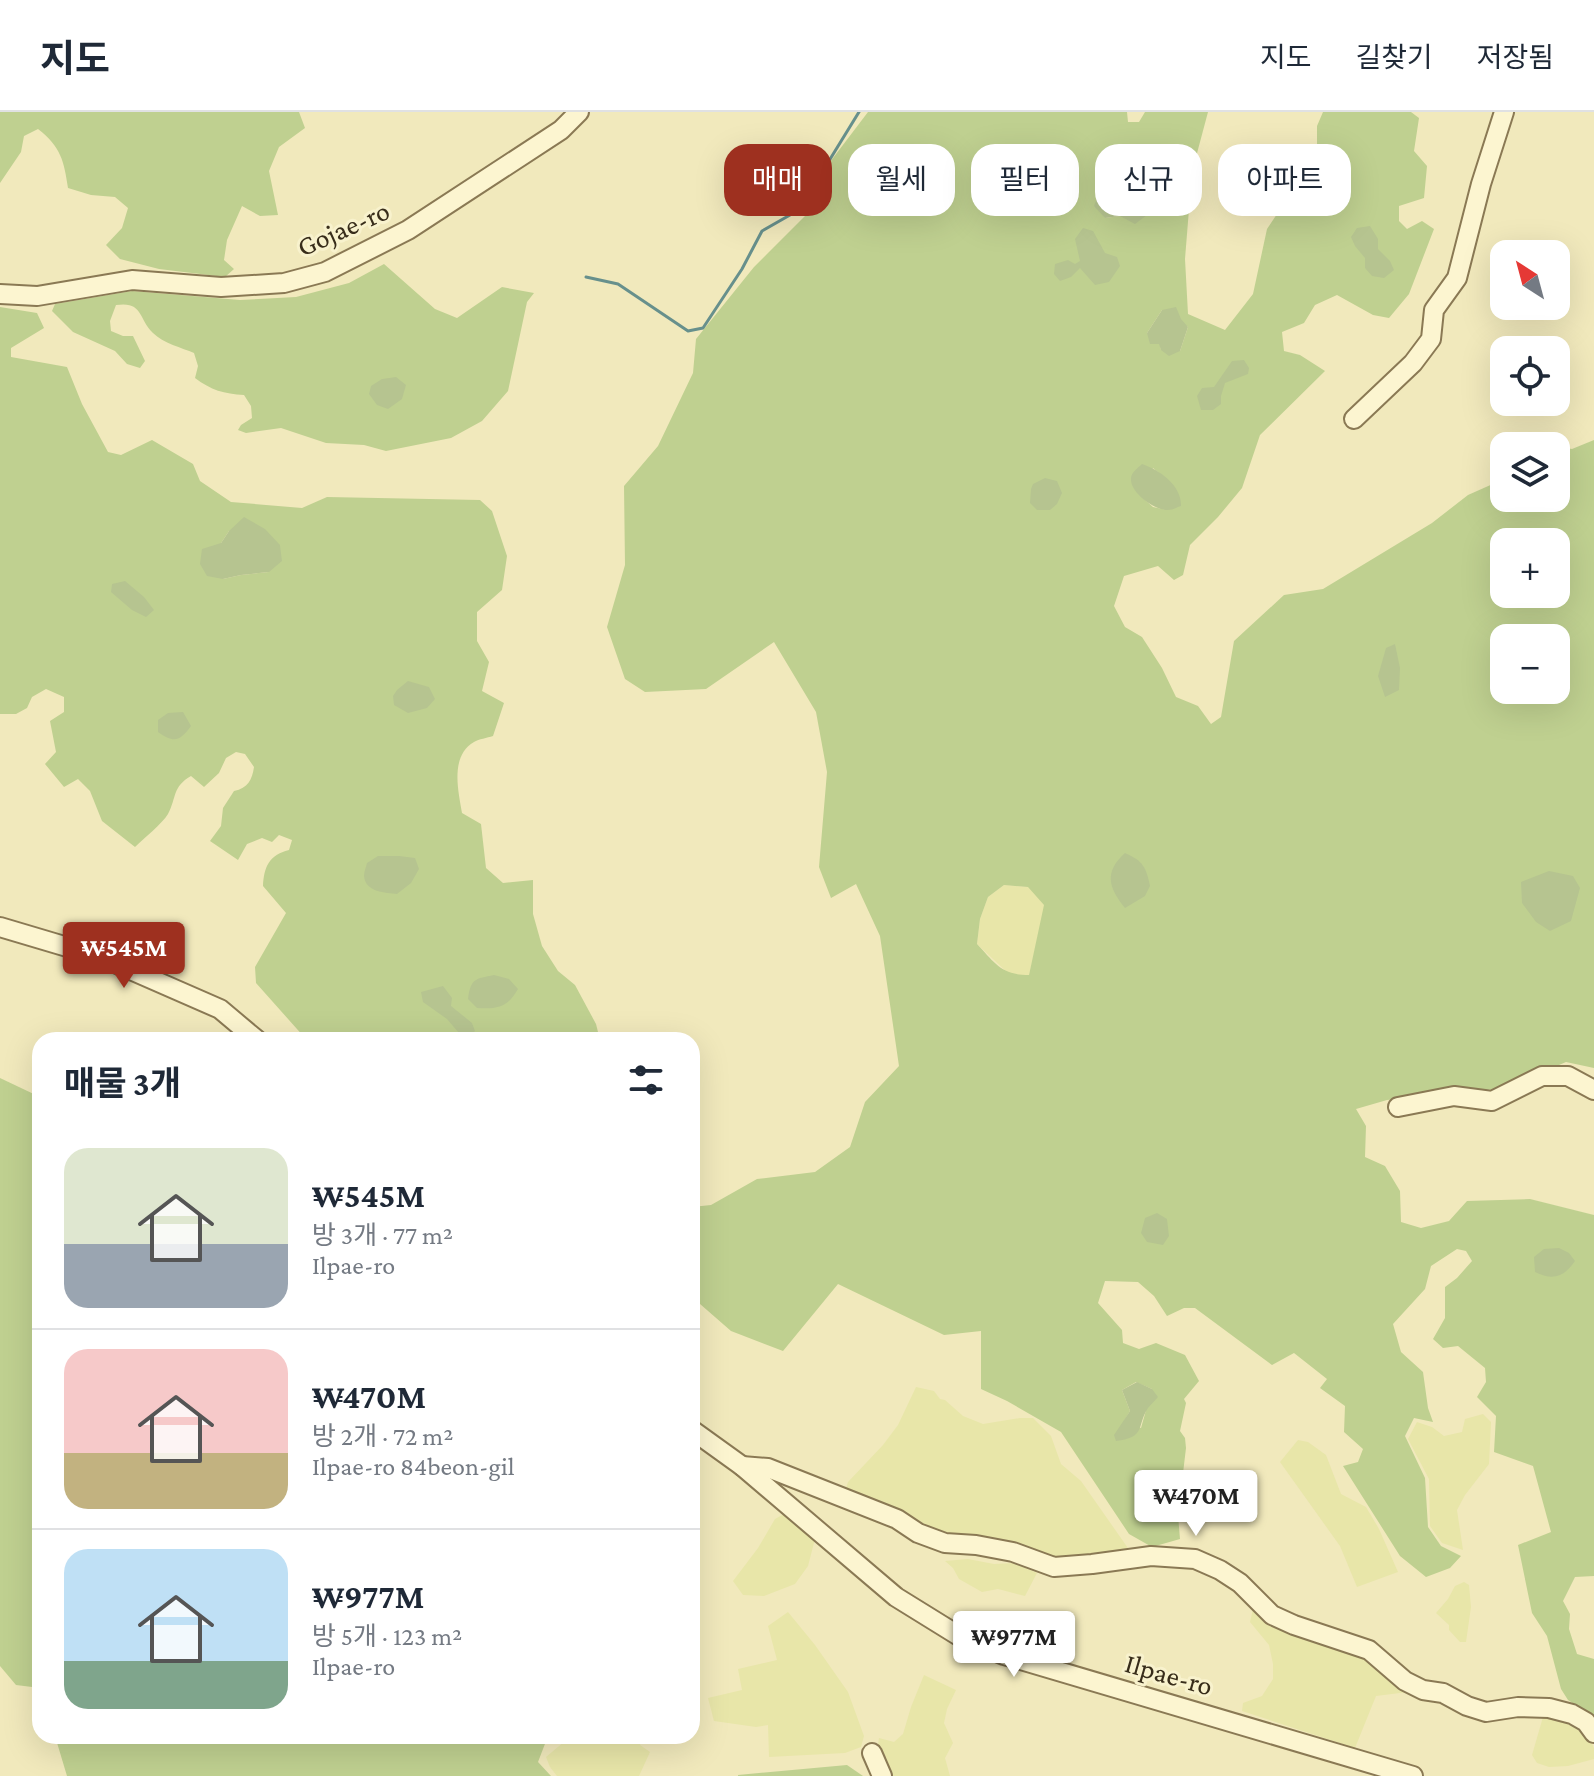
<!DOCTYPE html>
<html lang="ko">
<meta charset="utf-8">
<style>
body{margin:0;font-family:"Crimson Pro","Noto Sans KR",serif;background:#f2f2f3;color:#1f2937;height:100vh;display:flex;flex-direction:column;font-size:30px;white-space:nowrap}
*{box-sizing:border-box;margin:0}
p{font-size:26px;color:#747a83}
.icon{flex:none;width:44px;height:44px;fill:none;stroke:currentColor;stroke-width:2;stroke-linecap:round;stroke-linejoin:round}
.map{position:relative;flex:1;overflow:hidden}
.sheet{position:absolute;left:32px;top:920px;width:668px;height:712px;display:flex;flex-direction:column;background:#fff;border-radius:24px;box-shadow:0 8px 32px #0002}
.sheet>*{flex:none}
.banner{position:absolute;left:724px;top:32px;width:750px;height:72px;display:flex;gap:16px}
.needle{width:52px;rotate:324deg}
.buttons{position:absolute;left:1490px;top:128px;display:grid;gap:16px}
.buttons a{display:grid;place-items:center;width:80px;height:80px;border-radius:16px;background:#fff;box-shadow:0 8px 32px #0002;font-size:40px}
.price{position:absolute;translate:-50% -68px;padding:0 18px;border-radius:8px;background:#fff;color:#222;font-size:26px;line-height:52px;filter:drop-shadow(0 2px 4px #0008)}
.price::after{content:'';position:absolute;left:50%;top:48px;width:24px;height:18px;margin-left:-12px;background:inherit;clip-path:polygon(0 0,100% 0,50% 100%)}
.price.current{background:#9e301f;color:#fff}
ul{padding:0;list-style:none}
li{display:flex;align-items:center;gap:24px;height:200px;padding:0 32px}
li+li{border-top:2px solid #e0e1e3}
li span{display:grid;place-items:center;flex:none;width:224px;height:160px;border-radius:24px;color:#555}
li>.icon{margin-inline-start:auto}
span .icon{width:96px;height:96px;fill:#fffc;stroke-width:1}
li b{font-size:34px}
h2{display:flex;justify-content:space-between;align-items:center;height:96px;padding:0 32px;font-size:34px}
.chip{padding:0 28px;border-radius:24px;background:#fff;box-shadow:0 8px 32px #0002;font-size:28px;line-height:72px}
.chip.current{background:#9e301f;color:#fff}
header{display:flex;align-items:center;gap:48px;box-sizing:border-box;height:112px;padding:0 40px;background:#fff;border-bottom:2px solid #e0e1e3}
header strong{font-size:38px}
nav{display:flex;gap:44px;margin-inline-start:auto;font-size:28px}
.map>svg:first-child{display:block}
.farmland{fill:#e8e6a9}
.green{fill:#bfd090;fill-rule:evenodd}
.cemetery{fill:#b6c490}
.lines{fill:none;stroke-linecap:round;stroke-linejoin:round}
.stream{stroke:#67908c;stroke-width:3}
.minor-casing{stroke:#8a7954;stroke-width:22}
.minor{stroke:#fcf5d0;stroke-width:18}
.labels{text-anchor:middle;stroke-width:6;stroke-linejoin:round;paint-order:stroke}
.street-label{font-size:28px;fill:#382d1a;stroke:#f8f2cd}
</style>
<header>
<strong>지도</strong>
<nav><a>지도</a><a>길찾기</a><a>저장됨</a></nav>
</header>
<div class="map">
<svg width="1594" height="1664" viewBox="0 0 1594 1664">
<rect width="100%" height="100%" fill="#f1e9bc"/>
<g class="farmland">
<path d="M1004 773 1029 775 1045 793 1029 863H1010L977 832 980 807 988 785Z"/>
<path d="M916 1275 934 1279 940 1287 945 1288 963 1304 983 1312 1020 1306H1033L1051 1324 1061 1352 1081 1369 1130 1439 1050 1450 964 1429 922 1416 845 1379 848 1370 883 1333 898 1313Z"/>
<path d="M1483 1302 1491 1310 1489 1352 1465 1383 1457 1398 1463 1438 1442 1431 1430 1414 1429 1367 1408 1327 1417 1310 1432 1315 1444 1324 1462 1320 1465 1307Z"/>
<path d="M1298 1328 1308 1330 1326 1343 1341 1382 1366 1395 1379 1417 1398 1460 1357 1475 1340 1434 1280 1350Z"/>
<path d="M784 1402 815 1427 808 1454 795 1472 764 1484 743 1483 733 1469 758 1436 775 1407Z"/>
<path d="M968 1447 994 1452 1014 1451 1037 1461 1025 1484 998 1477 982 1480 959 1467 953 1456 945 1449Z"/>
<path d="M1464 1470 1469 1473 1471 1495 1466 1530H1460L1449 1518V1513L1436 1501 1448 1487 1455 1474Z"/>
<path d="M1254 1493 1369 1542 1416 1579 1376 1584 1355 1636 1242 1599 1243 1591 1262 1584 1273 1567V1552L1269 1533 1250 1510Z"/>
<path d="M788 1500 815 1533 848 1580 864 1624 861 1635 845 1641 769 1645 768 1613 756 1615 714 1609 708 1586 742 1578 738 1557 777 1548 768 1514Z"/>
<path d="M924 1563 956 1578 947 1597 944 1611 953 1631 945 1646 950 1664H886L876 1645 879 1626 894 1630 903 1622 911 1595Z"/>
<path d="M1543 1605H1566L1584 1615 1594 1636V1647L1568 1654 1549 1655 1537 1651 1532 1643Z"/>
<path d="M571 1624H643L640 1633 650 1640 639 1664H557L550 1655 546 1645Z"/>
</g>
<g class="green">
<path d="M0 0H299L305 16 279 35 269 59 278 103 260 104 242 94 227 128 224 148 234 157 225 165 159 157 120 147 106 133 122 116 128 96 115 85 91 83 68 76C64 49 61 35 38 17L24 24 21 40 0 71Z"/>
<path d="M868 0H1127L1128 10H1139L1145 0H1208L1192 60 1185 147 1188 202 1225 218 1253 182 1267 117 1293 78 1317 36V14L1323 0H1411L1419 6 1414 39 1427 54 1424 86 1399 94V109L1407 117 1422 109 1434 117 1409 182 1389 206 1373 203 1337 183 1315 193 1304 211 1282 220 1284 239 1300 243 1325 259 1260 323 1242 376 1218 405 1190 433 1183 463 1174 468 1158 454 1124 464 1114 494 1125 515 1142 525 1162 556 1176 585 1198 594 1211 612 1221 605 1234 529 1284 483 1323 477 1432 411 1468 383 1504 367V386H1556V334L1572 337 1594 328V956L1566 950 1505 976 1387 988 1356 997 1366 1014 1365 1045 1385 1054 1400 1079 1401 1110 1421 1116 1449 1109 1467 1089 1530 1087 1594 1103V1464L1575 1465 1563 1489 1570 1502 1569 1517 1577 1542 1594 1547V1606L1568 1588 1561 1577 1547 1524 1532 1501 1518 1433 1551 1420 1533 1354 1494 1340 1496 1304 1477 1285 1486 1270 1485 1256 1458 1234 1443 1236 1433 1227 1445 1206V1175L1457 1166 1472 1149 1466 1139 1457 1137 1431 1154 1425 1177 1393 1212 1401 1240 1423 1260 1428 1296 1433 1310 1414 1306 1405 1324 1425 1366 1428 1415 1441 1434 1461 1444 1450 1456 1426 1465 1400 1444 1343 1354 1358 1350 1363 1337 1344 1320 1345 1294 1320 1276 1327 1267 1294 1241 1272 1253 1195 1196H1184L1167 1204 1154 1184 1138 1170 1105 1169 1098 1191 1122 1218 1123 1231 1139 1237 1156 1231 1185 1243 1199 1269 1184 1287 1186 1291 1180 1319 1185 1326 1186 1336 1178 1403 1180 1427 1152 1435 1129 1422 1061 1320 1007 1289 981 1277V1219L944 1223 838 1172 783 1239 731 1219 692 1185V1095L711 1093 757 1067 815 1060 850 1035 865 990 899 954 880 824 856 772 831 786 819 755 827 660 816 600 774 530 706 577 645 580 625 567 607 515 625 453 624 374 658 334 693 261 696 227 754 155 812 97 830 50ZM1146 53 1145 64 1120 104 1105 106 1100 78 1106 73ZM1162 198 1188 215 1180 239 1161 238 1160 232 1147 221ZM1153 356 1167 368V398L1153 395 1143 386ZM1504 430H1556V482H1504ZM1504 526H1556V578H1504ZM1004 773 1028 775 1044 793 1029 863C1001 863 995 851 977 832L980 807 988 785ZM1136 1270 1152 1277 1141 1316 1124 1309 1130 1299 1122 1278Z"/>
<path d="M384 152 435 197 457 206 502 175 534 181 527 190 508 279 482 309 451 326 386 339 364 333 326 331 281 316 246 321 238 318 241 313 252 306 251 294 244 283C224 282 211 278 195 266L198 254 194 241C182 236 163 231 153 221 138 206 143 189 116 193L110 209 111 219 123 224H133L145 249 140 256 127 252 115 239 73 220 52 199 55 192 132 179 240 188 296 185 349 171Z"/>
<path d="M0 195 37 201 44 216 11 236V245L67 255 82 292 108 340 121 343 152 328 193 352 200 369 231 390 302 396 327 385 480 388 492 399 507 444 502 478 477 500V529L489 550 482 579 504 591 493 624C487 626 479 627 474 630 450 644 458 678 462 701L481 712 486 756 503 771 533 768V802L542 834 558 859 575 873 596 912 600 928H310L305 926 256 871 255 855 286 801 263 774C264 755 269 743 289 738L292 728 279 723 272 730 262 726 247 732 238 748 210 729 221 714 223 696 234 679C248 676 252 668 254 655L245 642 236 640 226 646 219 661 204 675 191 664C172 675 177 685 168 702 162 712 144 726 135 735L102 709 90 679 78 667 64 675 45 652 56 640 50 609 64 600V585L46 577 32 585 27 596 16 602H0ZM229 419 269 460 241 463 223 467 221 431Z"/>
<path d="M0 966 40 985V1576L16 1573 0 1554Z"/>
<path d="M55 1624H548L538 1650 551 1664H67Z"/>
<path d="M847 1653 863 1664H738V1663Z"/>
</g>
<g class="cemetery">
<path d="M1123 39H1139L1146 54 1145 64 1157 87 1151 100 1135 112 1120 104 1105 106 1094 94 1100 78 1106 73 1098 49Z"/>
<path d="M1370 114 1378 127V137L1390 149 1394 158 1384 166 1372 164 1365 156V146L1355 134 1351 125 1357 116Z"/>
<path d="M1083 116 1093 119 1105 141 1117 145 1120 154 1109 170 1095 173 1080 156 1071 165 1060 169 1054 162 1055 152 1068 148 1075 152 1080 149 1075 127Z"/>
<path d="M1176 195 1181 207 1188 215 1180 239 1169 244 1161 238 1159 232H1150L1147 221 1162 198Z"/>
<path d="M1244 248 1249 256 1248 262 1225 271 1221 284V292L1213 298H1201L1197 284 1202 276 1214 275 1232 249Z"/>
<path d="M396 265 406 273 402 287 388 297 377 293 369 282 371 274 382 267Z"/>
<path d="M1142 352C1160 358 1182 374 1181 394 1177 395 1173 398 1168 398 1156 399 1130 381 1131 367 1131 360 1138 356 1142 352Z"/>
<path d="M1045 366 1057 369 1062 381 1057 392 1050 398H1037L1030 391 1031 377 1033 372Z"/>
<path d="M244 405 265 417 280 433 282 449 269 460 241 463 223 467 207 464 200 452 202 437 221 431 229 419Z"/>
<path d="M125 469 144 485 154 498 146 505 132 498 111 480 112 472Z"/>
<path d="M1395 532 1400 556 1399 578 1385 585 1378 564 1386 536Z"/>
<path d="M408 569 429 575 435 587 427 596 408 601 394 593 393 584 397 578Z"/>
<path d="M183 600 191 614C179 630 174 631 158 620V608L168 601Z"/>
<path d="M1125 741C1143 749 1146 755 1150 774L1145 784 1125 796C1108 775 1104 760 1125 741Z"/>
<path d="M378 744H399L415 746 419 757 411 771 397 782C386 781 365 780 364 764 364 760 366 755 367 751Z"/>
<path d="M1549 759 1573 764 1580 776 1571 809 1550 819 1536 810 1522 791 1521 770Z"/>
<path d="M494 863 509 867 518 877C507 896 498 897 477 896L468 887C471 866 475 867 494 863Z"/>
<path d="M443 874 452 886 451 894 472 911 475 919 470 924 459 921 447 907 423 890 421 880Z"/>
<path d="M1157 1101 1167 1107 1169 1124 1163 1133 1147 1130 1141 1121 1145 1106Z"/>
<path d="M1559 1136 1569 1141 1575 1149C1564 1165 1553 1169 1535 1160L1534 1145 1544 1137Z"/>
<path d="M1137 1270 1152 1277 1158 1285C1155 1289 1151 1292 1148 1296 1136 1314 1147 1325 1116 1329L1114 1323 1130 1299 1122 1278Z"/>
</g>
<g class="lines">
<path class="stream" d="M586 165 618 172 688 219 703 216 742 157 762 119 811 91 824 57 859 0"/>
<defs>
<g id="minor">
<path d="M0 182 37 184 132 168 221 175 284 171 325 160 408 118 561 18 579 0"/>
<path d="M1354 307 1413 251 1431 227 1434 198 1457 166 1481 72 1504 0"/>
<path d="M0 815 101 845 220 897 257 928"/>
<path d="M1398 995 1454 984 1492 989 1542 964H1568L1594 978"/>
<path d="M692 1318 742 1354 896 1485 959 1524 1004 1543 1413 1664"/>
<path d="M742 1354 768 1356 897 1407 918 1421 945 1431 976 1433 1013 1440 1054 1455 1092 1452 1151 1444 1195 1447 1220 1458 1240 1471 1272 1503 1294 1513 1369 1538 1405 1569 1423 1578 1443 1581 1467 1594 1486 1600 1518 1595 1549 1596 1572 1602 1586 1610 1594 1621"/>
<path d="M872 1641 882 1664"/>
</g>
</defs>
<use href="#minor" class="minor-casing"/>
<use href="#minor" class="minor"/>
</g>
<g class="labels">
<g class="street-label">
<text transform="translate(343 116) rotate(-24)" y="10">Gojae-ro</text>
<text transform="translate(1169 1562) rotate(16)" y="10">Ilpae-ro</text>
</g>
</g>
</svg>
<div class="buttons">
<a><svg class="needle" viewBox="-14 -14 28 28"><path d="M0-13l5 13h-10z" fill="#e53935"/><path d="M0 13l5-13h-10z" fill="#747a83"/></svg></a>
<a><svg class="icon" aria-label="locate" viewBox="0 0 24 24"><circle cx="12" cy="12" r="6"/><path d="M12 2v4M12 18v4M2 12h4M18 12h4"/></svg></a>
<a><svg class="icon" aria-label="layers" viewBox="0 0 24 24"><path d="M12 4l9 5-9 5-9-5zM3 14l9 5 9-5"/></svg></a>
<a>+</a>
<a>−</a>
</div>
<b class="price current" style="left:124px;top:878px">₩545M</b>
<b class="price" style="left:1196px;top:1426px">₩470M</b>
<b class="price" style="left:1014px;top:1567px">₩977M</b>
<div class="banner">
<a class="chip current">매매</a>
<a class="chip">월세</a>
<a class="chip">필터</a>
<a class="chip">신규</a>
<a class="chip">아파트</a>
</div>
<section class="sheet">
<h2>매물 3개<svg class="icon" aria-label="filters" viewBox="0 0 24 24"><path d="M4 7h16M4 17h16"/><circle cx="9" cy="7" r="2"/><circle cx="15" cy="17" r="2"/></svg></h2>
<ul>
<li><span style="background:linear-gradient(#dfe7d0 60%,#9aa5b1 0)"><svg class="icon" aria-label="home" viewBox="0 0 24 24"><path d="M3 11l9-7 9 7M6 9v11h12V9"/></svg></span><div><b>₩545M</b><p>방 3개 · 77 m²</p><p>Ilpae-ro</p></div></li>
<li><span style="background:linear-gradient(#f6c9c9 65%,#c2b280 0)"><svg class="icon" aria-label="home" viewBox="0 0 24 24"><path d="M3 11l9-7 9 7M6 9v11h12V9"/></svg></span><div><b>₩470M</b><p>방 2개 · 72 m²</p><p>Ilpae-ro 84beon-gil</p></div></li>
<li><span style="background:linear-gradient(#bfe0f5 70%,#7fa58c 0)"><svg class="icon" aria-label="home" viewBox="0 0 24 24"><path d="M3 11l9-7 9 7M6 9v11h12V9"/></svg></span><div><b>₩977M</b><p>방 5개 · 123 m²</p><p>Ilpae-ro</p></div></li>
</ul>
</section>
</div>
